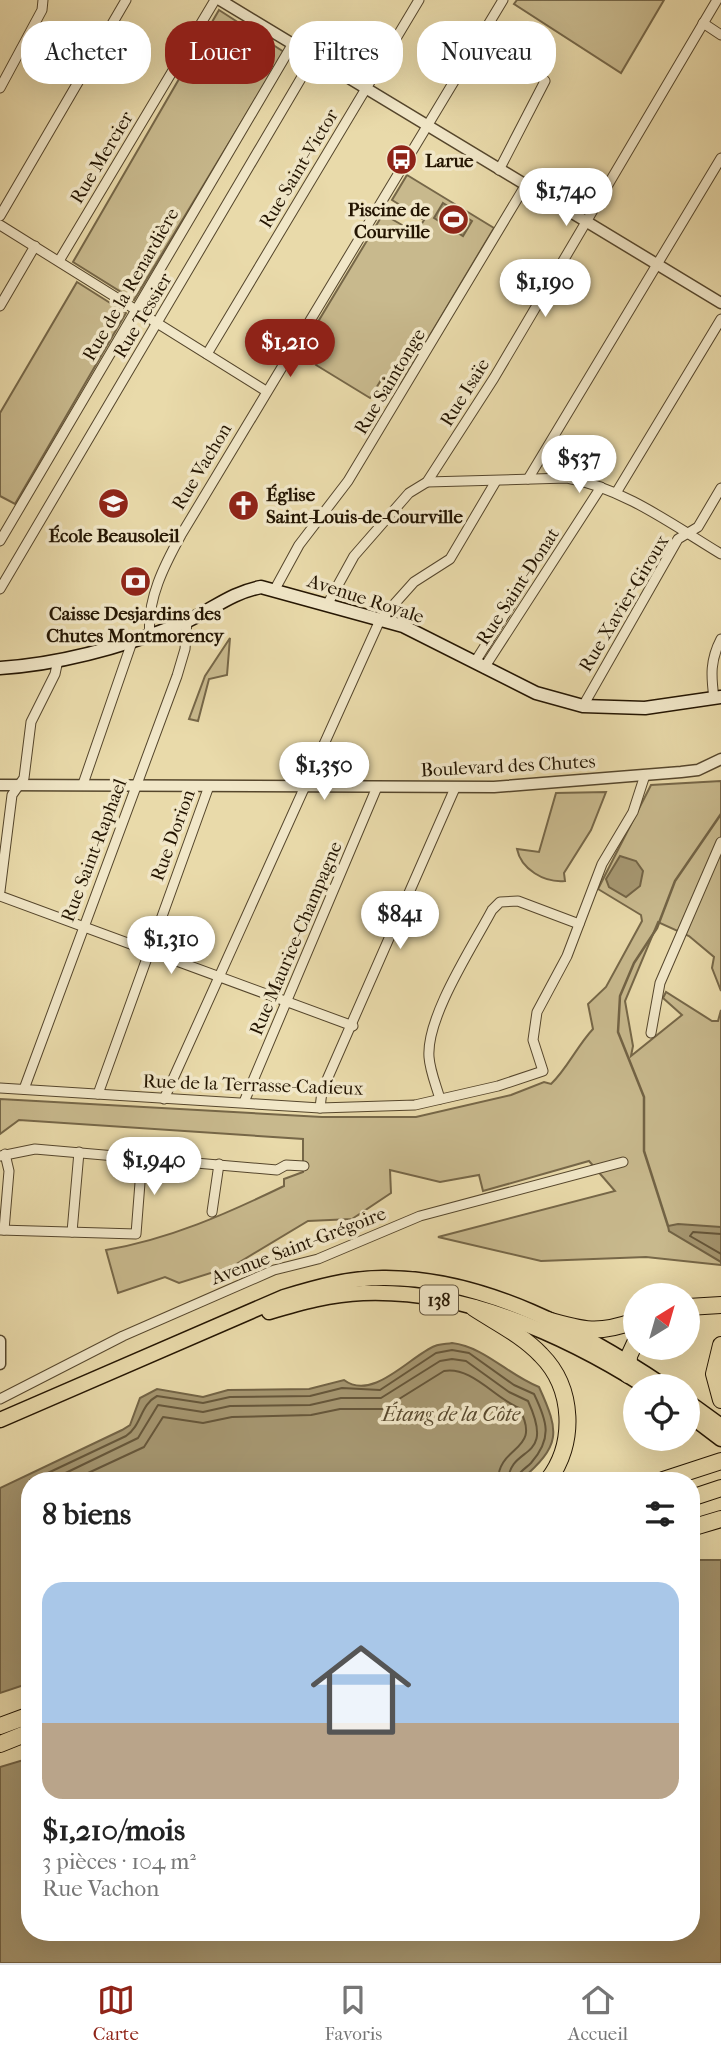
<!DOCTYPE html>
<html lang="fr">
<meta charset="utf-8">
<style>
body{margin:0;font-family:"IM FELL French Canon",serif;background:#f6f6f6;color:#222;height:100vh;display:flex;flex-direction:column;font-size:26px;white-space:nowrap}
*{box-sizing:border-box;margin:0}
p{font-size:23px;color:#767676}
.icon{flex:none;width:38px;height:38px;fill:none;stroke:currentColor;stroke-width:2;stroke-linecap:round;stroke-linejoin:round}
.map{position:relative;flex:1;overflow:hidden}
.sheet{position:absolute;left:21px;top:1472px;width:679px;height:469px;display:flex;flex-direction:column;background:#fff;border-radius:28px;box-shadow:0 7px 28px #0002}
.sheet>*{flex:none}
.hud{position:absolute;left:21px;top:21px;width:679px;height:63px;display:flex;gap:14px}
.needle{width:46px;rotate:37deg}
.tools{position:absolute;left:623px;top:1283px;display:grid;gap:14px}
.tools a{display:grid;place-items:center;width:77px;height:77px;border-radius:50%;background:#fff;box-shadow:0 7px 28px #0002;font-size:35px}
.price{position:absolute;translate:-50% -60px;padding:0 16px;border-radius:24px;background:#fff;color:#222;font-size:23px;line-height:46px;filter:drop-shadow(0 2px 4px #0008)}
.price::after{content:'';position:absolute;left:50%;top:42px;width:21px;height:16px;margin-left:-10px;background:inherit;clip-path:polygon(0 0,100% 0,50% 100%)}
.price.selected{background:#8f2418;color:#fff}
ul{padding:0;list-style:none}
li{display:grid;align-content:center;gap:14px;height:371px;padding:0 21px}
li+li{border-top:2px solid #e0e0e0}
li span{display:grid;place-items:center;height:217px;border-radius:21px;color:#555}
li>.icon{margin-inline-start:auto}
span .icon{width:126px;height:126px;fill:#fffc;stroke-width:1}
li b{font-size:30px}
h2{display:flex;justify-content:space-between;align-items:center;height:84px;padding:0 21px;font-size:30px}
.tag{padding:0 24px;border-radius:28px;background:#fff;box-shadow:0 7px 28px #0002;font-size:24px;line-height:63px}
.tag.selected{background:#8f2418;color:#fff}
.menu{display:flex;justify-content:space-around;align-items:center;height:98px;border-top:2px solid #e0e0e0;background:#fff;font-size:19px;color:#767676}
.menu a{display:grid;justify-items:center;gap:4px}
.menu .selected{color:#8f2418}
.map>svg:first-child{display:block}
.green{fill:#c8b98d;stroke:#766748;stroke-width:2}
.water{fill:#a69771;stroke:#726345;stroke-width:2}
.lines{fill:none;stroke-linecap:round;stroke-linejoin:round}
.shore{stroke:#65563a;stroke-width:2}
.stream{stroke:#726345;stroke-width:2.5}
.minor-casing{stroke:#55462c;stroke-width:11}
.tertiary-casing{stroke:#55462c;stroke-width:13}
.secondary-casing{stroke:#241502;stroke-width:15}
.primary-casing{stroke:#241502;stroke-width:17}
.motorway-casing{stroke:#241502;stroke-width:18}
.minor{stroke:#f1e7c8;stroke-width:9}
.tertiary{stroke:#f1e7c8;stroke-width:10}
.secondary{stroke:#f1e7c8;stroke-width:12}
.primary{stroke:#e9daaa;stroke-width:14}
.motorway{stroke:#e9daaa;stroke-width:16}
.labels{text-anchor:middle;stroke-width:7;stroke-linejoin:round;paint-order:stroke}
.shield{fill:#f1e7c8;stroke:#62543d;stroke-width:2}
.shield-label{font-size:18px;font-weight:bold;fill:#241502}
.street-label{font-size:19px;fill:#241502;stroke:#f1e7c8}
.poi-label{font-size:19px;font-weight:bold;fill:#241502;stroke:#f1e7c8;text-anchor:start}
.water-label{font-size:21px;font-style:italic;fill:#58492e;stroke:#f1e7c8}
</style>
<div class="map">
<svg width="721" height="1963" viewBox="0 0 721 1963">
<rect width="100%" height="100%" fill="#e9daaa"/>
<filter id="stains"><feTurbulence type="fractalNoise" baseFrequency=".00286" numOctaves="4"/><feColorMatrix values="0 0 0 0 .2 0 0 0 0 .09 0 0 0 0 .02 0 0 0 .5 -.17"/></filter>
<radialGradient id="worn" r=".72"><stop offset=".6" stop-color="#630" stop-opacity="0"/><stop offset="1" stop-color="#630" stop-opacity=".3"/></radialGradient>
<g class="green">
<path d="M517 0H664L621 73 514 4Z"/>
<path d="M219 10 284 52 134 300 73 262Z"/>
<path d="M407 175 494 228 399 387 383 377 370 398 316 365 321 355 304 345 383 214 416 233 424 220 392 200Z"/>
<path d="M77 282 126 313 15 504 0 496V413Z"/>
<path d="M230 638 227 675 209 679 198 721 189 719 205 676Z"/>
<path d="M721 781V991L712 968 714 957 689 936 658 922 625 1001 633 1046 631 1056 682 1015 663 998 666 992 712 1021H718L721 1010V1265L646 1257 541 1261 438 1237 615 1191 589 1161 483 1191 479 1175 440 1182 390 1170 391 1193 352 1219 308 1221 233 1266 179 1283 165 1277 118 1293 106 1250C170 1239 226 1214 284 1186V1179L303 1172V1139L19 1120 0 1134V1099L322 1117H416L511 1095 544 1082 551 1084C567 1069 577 1046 593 1029L588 1004 606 987 642 921 641 915 598 889 651 785Z"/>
<path d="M606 792 591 830 564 873 565 881C544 883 521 869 517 849L539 852 556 793Z"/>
</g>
<g class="water">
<path d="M443 203 472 221 463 236 434 218Z"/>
<path d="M620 856 636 861 643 871 640 886 626 897 609 887 606 879Z"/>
<path d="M678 1224 721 1227V1262L669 1231 668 1226Z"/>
<path d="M452 1343C485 1347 508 1375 539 1387 560 1433 561 1445 521 1480H30V1683L0 1693V1488L122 1430 130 1425 140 1398 157 1389 203 1397 228 1390 309 1389 344 1380C373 1402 411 1355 435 1346 440 1344 447 1344 452 1343Z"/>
<path d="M691 1560H721V1963H0V1767L30 1758V1932H691Z"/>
</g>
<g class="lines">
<g class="shore">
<path d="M721 1234 693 1232 690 1236 721 1254"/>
<path d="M33 1480 126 1436C142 1425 140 1405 157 1396L203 1403 230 1397 310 1396 342 1388 380 1390 436 1353 452 1350 469 1353 514 1385 534 1394C547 1421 553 1438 531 1463 525 1469 519 1471 517 1480"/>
<path d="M51 1480 138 1438 158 1405 203 1412 230 1406 310 1405 341 1398H381L440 1361 452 1359 466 1361 509 1392 528 1401C556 1462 511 1444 508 1480"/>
<path d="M73 1480 144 1447 163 1417 203 1423 232 1417 311 1415 340 1409H383L444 1371C471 1366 495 1398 519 1408 543 1452 499 1444 498 1480"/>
</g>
<path class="stream" d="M668 1226 644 1151V1097L618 1032 620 996 634 963 657 928 675 881 721 814"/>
<defs>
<g id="minor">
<path d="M703 23 721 35"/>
<path d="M481 36 535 69 545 81 499 170"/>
<path d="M0 88 42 10 43 0"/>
<path d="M0 216 126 0"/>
<path d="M0 225 266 391"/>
<path d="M59 261 215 0"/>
<path d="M0 306 35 246"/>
<path d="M207 354 419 0"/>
<path d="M528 479 721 158"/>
<path d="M427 482 567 478C623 488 673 525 721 554"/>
<path d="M616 493 721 319"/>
<path d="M0 541 292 45"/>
<path d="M0 589 313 58"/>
<path d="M275 589 299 545 348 481 525 186"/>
<path d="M327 605 354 556 409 493 427 482 494 378 717 0"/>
<path d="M150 636C146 600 165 564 181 535L503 0"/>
<path d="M475 662 522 587"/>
<path d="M484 668 601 487"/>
<path d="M714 698C711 676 710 660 721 639"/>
<path d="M583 706 678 539 698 527 721 488"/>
<path d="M83 784 132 642"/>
<path d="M0 891 12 795 24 778 31 722 55 674 58 660"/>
<path d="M0 896 353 1026"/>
<path d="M651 1033 660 983 721 842"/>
<path d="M0 1088 320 1108 415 1105 498 1086 543 1071 533 1040 537 1012 567 956 602 864 633 812 645 775"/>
<path d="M24 1089 177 676 185 649 187 621"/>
<path d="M98 1094 209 786"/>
<path d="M164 1099 380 620 414 582 450 559 496 481"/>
<path d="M440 1099C436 1085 430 1071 429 1057 426 1017 473 946 492 910L500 902 518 901 579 924"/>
<path d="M244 1102 377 787"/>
<path d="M320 1108 322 1091 455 788"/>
<path d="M0 1156 35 1149 277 1170 286 1165 304 1166"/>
<path d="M212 1212 219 1164"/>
<path d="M0 1230 136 1234 142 1157"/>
<path d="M4 1230 9 1171 5 1154"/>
<path d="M72 1232 79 1152"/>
<path d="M0 1399 123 1336 274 1270 318 1259 420 1216 623 1162"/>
</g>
<g id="tertiary">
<path d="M220 0 721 303"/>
<path d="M0 785 494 787 681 772 698 770 721 759"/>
<path d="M0 1341V1364"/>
</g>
<path id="secondary" d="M0 668C62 664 125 646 183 623 211 611 230 593 261 587L403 626 536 693 583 706 645 708 721 697"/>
<g id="primary">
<path d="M269 1312C300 1303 331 1294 363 1293 462 1289 563 1334 645 1386"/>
<path d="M688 1402 721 1426"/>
<path d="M688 1414 721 1439"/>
<path d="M0 1420 284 1297C316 1287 349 1278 383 1278 483 1277 583 1332 664 1386"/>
</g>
<g id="motorway">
<path d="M688 1307 721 1305"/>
<path d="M474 1308C497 1323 522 1335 541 1355 574 1388 576 1444 548 1480"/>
<path d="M547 1320C584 1331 599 1334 635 1321"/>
<path d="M721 1345 714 1374 721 1400"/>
<path d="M628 1375 629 1356 635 1343"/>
<path d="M663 1480 721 1461"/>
<path d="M691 1498 721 1488"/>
<path d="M691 1528 721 1519"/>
<path d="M0 1726 30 1715"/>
<path d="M0 1744 30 1732"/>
</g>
</defs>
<use href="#minor" class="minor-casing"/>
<use href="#tertiary" class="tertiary-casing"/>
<use href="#secondary" class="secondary-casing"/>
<use href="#primary" class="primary-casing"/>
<use href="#motorway" class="motorway-casing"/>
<use href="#minor" class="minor"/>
<use href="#tertiary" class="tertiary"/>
<use href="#secondary" class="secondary"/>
<use href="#primary" class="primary"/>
<use href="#motorway" class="motorway"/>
</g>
<defs>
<symbol id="bus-disc" viewBox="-11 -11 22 22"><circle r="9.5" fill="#8f2418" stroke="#f1e7c8"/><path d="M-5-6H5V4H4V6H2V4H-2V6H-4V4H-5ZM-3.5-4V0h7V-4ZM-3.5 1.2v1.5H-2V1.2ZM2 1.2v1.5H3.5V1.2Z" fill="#fff"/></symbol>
<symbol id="stadium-disc" viewBox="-11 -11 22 22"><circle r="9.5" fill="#8f2418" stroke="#f1e7c8"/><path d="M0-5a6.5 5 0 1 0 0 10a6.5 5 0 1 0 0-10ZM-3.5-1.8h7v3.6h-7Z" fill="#fff"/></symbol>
<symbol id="school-disc" viewBox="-11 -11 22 22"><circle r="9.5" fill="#8f2418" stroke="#f1e7c8"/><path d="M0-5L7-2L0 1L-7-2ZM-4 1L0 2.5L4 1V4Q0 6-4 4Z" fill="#fff"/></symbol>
<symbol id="church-disc" viewBox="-11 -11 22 22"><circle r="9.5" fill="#8f2418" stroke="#f1e7c8"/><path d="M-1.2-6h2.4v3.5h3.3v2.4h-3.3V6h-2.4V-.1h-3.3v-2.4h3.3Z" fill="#fff"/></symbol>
<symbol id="bank-disc" viewBox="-11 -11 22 22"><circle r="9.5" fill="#8f2418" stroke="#f1e7c8"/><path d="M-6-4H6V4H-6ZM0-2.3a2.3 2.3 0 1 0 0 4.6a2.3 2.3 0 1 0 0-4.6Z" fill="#fff"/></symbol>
</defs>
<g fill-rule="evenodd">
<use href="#bus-disc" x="384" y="142" width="35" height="35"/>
<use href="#stadium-disc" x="436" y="202" width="35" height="35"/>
<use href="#school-disc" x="96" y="486" width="35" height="35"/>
<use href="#church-disc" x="226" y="488" width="35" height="35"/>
<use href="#bank-disc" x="118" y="564" width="35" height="35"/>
</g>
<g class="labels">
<rect class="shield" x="420" y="1285.5" width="38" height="29" rx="5"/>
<g class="shield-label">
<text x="439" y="1306">138</text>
</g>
<g class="street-label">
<text transform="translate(101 157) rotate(-59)" y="7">Rue Mercier</text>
<text transform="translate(298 168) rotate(-59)" y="7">Rue Saint-Victor</text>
<text transform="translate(130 284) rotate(-60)" y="7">Rue de la Renardière</text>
<text transform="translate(142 315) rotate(-59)" y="7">Rue Tessier</text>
<text transform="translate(389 381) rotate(-59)" y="7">Rue Saintonge</text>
<text transform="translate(464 392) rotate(-58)" y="7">Rue Isaïe</text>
<text transform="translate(201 466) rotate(-59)" y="7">Rue Vachon</text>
<text transform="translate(517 586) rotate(-57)" y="7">Rue Saint-Donat</text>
<text transform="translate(366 598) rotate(18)" y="7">Avenue Royale</text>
<text transform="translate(623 603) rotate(-59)" y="7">Rue Xavier-Giroux</text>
<text transform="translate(508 765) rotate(-3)" y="7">Boulevard des Chutes</text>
<text transform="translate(172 835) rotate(-70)" y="7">Rue Dorion</text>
<text transform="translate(93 850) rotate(-69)" y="7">Rue Saint-Raphael</text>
<text transform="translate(295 938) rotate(-67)" y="7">Rue Maurice-Champagne</text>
<text transform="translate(253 1084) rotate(2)" y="7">Rue de la Terrasse-Cadieux</text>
<text transform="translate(298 1245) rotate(-21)" y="7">Avenue Saint-Grégoire</text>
</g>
<g class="poi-label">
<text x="425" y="167">Larue</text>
<text x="430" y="216" text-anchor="end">Piscine de<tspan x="430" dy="22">Courville</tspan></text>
<text x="266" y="501">Église<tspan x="266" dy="22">Saint-Louis-de-Courville</tspan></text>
<text x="114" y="542" text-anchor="middle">École Beausoleil</text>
<text x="135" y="620" text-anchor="middle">Caisse Desjardins des<tspan x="135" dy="22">Chutes Montmorency</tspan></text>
</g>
<g class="water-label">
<text x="451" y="1421">Étang de la Côte</text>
</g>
</g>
<rect width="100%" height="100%" filter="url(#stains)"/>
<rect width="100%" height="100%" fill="url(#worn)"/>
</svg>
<div class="tools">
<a><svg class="needle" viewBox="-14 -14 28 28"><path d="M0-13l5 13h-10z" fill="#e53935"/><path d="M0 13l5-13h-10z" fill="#767676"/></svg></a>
<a><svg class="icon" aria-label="locate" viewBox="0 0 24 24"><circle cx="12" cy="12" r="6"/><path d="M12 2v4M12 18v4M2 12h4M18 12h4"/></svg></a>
</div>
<b class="price" style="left:566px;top:228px">$1,740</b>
<b class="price" style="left:545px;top:319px">$1,190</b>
<b class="price selected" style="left:290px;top:379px">$1,210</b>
<b class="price" style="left:579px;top:495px">$537</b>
<b class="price" style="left:324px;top:802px">$1,350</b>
<b class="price" style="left:400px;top:951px">$841</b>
<b class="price" style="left:171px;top:976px">$1,310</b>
<b class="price" style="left:154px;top:1197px">$1,940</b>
<div class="hud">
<a class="tag">Acheter</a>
<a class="tag selected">Louer</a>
<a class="tag">Filtres</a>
<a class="tag">Nouveau</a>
</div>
<section class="sheet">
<h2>8 biens<svg class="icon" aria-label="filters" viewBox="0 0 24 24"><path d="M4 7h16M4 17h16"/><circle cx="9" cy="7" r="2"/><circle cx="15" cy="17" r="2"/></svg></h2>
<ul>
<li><span style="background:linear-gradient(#a9c7e8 65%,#b9a48a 0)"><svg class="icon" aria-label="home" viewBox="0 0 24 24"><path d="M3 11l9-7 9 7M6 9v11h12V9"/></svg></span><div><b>$1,210/mois</b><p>3 pièces · 104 m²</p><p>Rue Vachon</p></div></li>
</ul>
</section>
</div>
<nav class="menu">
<a class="selected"><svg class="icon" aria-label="map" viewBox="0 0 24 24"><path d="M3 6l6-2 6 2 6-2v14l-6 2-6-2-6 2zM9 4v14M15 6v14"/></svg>Carte</a>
<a><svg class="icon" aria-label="saved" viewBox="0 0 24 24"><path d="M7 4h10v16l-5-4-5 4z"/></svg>Favoris</a>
<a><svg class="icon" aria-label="home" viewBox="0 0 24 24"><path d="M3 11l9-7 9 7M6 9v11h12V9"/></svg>Accueil</a>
</nav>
